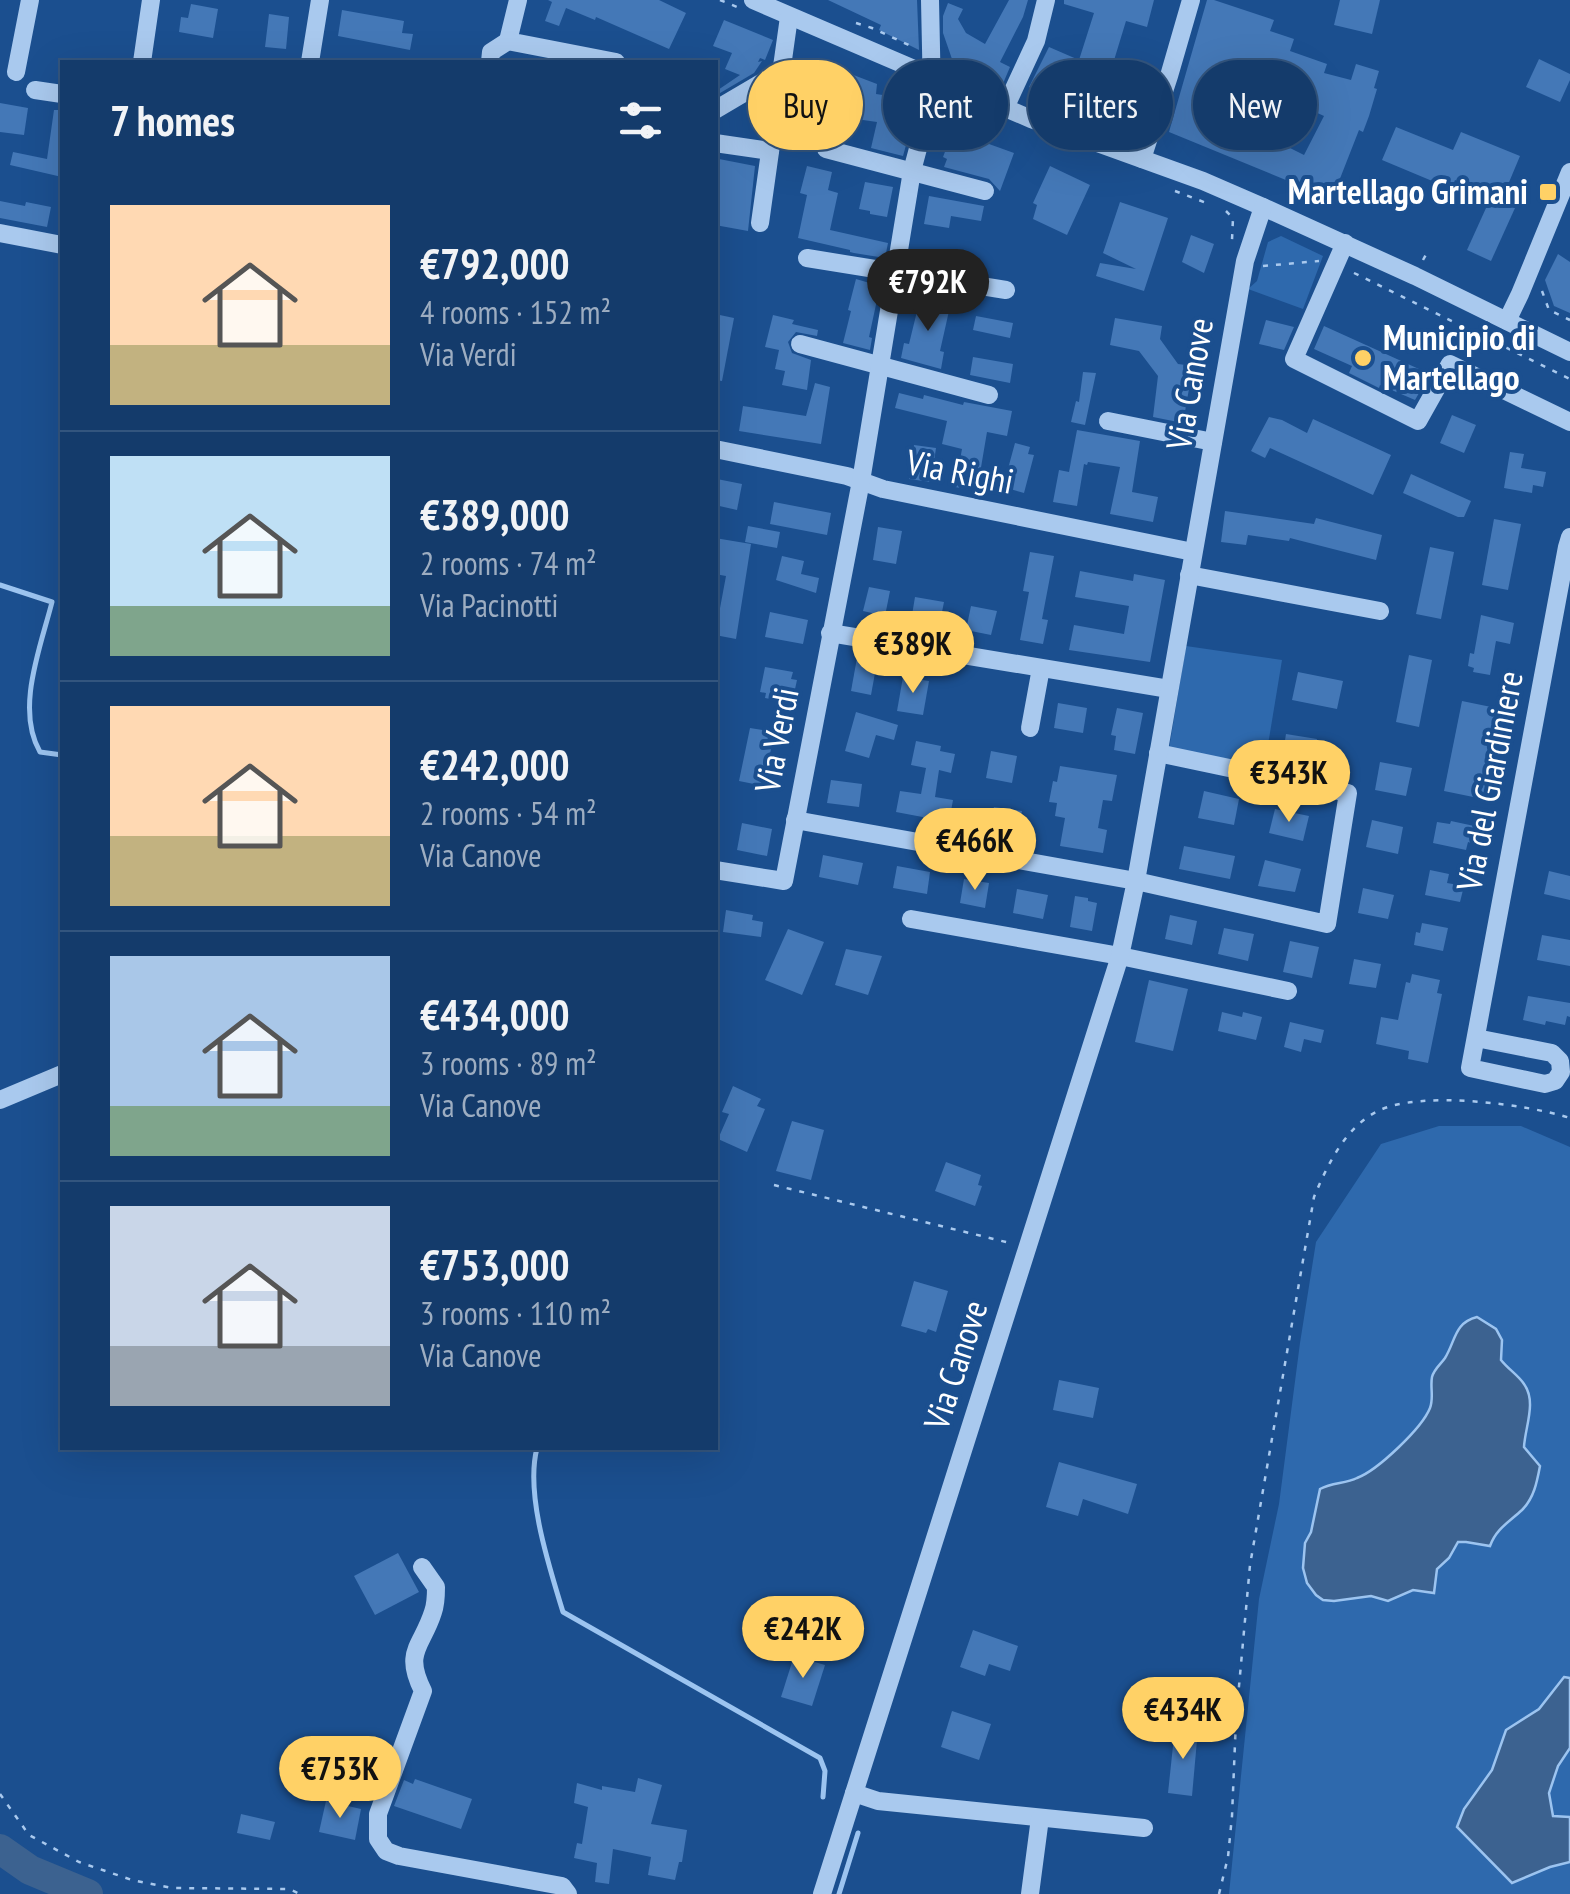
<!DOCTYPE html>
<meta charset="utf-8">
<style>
body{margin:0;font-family:"PT Sans Narrow",sans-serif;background:#214673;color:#f1f3f6;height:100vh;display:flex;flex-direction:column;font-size:38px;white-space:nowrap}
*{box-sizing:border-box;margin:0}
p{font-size:32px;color:#9dadc1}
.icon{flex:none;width:55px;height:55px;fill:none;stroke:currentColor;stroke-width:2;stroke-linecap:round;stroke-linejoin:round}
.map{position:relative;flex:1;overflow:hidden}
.side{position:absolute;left:60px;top:60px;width:658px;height:1390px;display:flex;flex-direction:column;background:#143b6b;border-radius:0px;box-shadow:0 10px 40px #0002,0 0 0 2px #33557e}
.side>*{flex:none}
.hud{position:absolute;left:748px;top:60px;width:672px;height:90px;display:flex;gap:20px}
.price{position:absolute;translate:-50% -85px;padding:0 22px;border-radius:35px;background:#ffd166;color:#111;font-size:32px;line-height:65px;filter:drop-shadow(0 2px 5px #0008)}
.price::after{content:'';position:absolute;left:50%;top:60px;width:30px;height:22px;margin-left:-15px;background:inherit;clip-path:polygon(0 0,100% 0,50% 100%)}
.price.on{background:#222;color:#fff}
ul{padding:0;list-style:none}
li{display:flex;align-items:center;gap:30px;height:250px;padding:0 50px}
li+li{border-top:2px solid #33557e}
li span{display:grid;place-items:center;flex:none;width:280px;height:200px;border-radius:0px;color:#555}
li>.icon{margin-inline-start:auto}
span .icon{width:120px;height:120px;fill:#fffc;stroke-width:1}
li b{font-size:42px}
h2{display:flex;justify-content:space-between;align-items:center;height:120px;padding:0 50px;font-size:42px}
.chip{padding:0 35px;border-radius:45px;background:#143b6b;box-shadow:0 10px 40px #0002,0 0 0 2px #33557e;font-size:35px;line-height:90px}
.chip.on{background:#ffd166;color:#111}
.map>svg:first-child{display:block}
.green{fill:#2e69ad}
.water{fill:#3c6290;stroke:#9cc4f0;stroke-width:2.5}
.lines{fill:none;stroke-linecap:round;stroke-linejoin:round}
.stream{stroke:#9cc4f0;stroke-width:5}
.river{stroke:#3c6290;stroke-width:30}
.building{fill:#4478b7;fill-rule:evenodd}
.path{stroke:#a9c9ee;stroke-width:2.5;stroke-dasharray:5 8;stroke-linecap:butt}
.minor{stroke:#a9c9ee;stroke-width:18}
.poi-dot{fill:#ffd166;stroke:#1b4f8f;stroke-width:4}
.labels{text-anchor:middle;stroke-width:8;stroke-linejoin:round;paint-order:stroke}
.poi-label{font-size:35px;font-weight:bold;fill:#fff;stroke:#1b4f8f;text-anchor:end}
.street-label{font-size:35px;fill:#fff;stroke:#1b4f8f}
</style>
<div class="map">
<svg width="1570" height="1894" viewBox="0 0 1570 1894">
<rect width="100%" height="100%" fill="#1b4f8f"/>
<g class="green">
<path d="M1281 236 1323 256 1303 309 1248 289 1257 281 1268 242Z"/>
<path d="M1186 646 1282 660 1263 775 1168 755Z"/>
<path d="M1439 1126H1521L1570 1147V1894H1229L1259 1599 1279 1504 1300 1343 1316 1242 1381 1144Z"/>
</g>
<g class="water">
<path d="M1477 1317 1496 1329 1502 1340 1501 1360C1508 1369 1518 1375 1524 1384 1537 1402 1525 1427 1524 1447L1540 1466C1537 1482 1534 1498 1522 1510 1509 1522 1496 1529 1490 1546L1466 1542H1458L1449 1558 1437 1569 1434 1593 1413 1590 1388 1601 1371 1596 1334 1601 1323 1600 1316 1595 1307 1583 1303 1568 1305 1543 1311 1532 1320 1489C1332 1482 1345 1484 1357 1478 1378 1470 1422 1428 1430 1408 1434 1398 1430 1387 1432 1377 1434 1369 1441 1364 1445 1358 1456 1340 1454 1323 1477 1317Z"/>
<path d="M1564 1677 1570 1678V1748L1558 1766 1549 1793 1553 1816 1570 1817V1862L1550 1867 1512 1883 1457 1827 1464 1809 1492 1770 1506 1730 1539 1709Z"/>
</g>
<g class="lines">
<g class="stream">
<path d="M0 585 52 602C41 646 15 709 40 752L62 755"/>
<path d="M537 1448C525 1494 549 1566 563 1612L820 1758 825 1771 823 1797"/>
<path d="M839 1894 858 1833"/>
</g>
<path class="river" d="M0 1849 30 1870 88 1894"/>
</g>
<g class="building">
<path d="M548 0H659L686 13 669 49 596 17 595 20 566 8 559 26 545 21 552 2Z"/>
<path d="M828 0H917L919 50 879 30 881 25Z"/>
<path d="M1009 0H1028L1023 17 1000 62 1010 67 1002 86 952 59 943 33V16L948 3 963 9 958 19 966 33 985 44Z"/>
<path d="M1064 0H1154L1147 27 1126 21 1108 80 1133 86 1139 70 1151 74 1141 111 1132 116 1056 98 1029 87 1049 47 1079 60 1094 13 1064 4Z"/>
<path d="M1207 0H1214L1274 20 1270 31 1294 39 1290 51 1327 64 1324 73 1351 80 1356 64 1379 71 1374 88 1377 89 1369 116 1363 132 1359 130 1332 199 1169 132ZM1229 76 1267 93 1252 131 1217 116ZM1291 101 1324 116 1304 155 1274 140Z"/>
<path d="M1340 0H1380L1372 34 1334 25Z"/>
<path d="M191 4 218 9 213 38 179 32 181 17 188 18Z"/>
<path d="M342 10 404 21 402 33 413 34 410 50 338 36Z"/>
<path d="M269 14 289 17 286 49 265 47Z"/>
<path d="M724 20 773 40 765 60 760 58 758 62 762 61 754 73 715 96V92L740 75 725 69 732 53 713 46Z"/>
<path d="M809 58 877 84 876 94 909 99 908 126 911 127 903 156 871 148 877 122 842 117 841 125 808 110 809 81 803 77Z"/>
<path d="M1539 59 1570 74V80L1560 102 1526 87Z"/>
<path d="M0 103 28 108 24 135 0 132Z"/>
<path d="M54 110H62V177L10 165 13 152 47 159Z"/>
<path d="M1396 127 1453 150 1461 132 1520 156 1502 199 1455 180 1447 199 1432 193 1437 183 1382 160Z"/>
<path d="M953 131 1014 153 1000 191 989 179 944 167 947 159 943 157Z"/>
<path d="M719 159 755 166 748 231 715 225V179Z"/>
<path d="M807 166 832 172 828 190 838 193 830 230 888 243 885 258 854 253 850 252V250L798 238 807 195 800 193Z"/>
<path d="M1050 166 1090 185 1067 235 1033 219 1037 205 1033 203Z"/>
<path d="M865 182 893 187 887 217 870 214V211L859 209Z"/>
<path d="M929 196 984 206 981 221 951 216 949 228 924 224Z"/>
<path d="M1491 197 1515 208 1491 261 1467 250Z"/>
<path d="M0 201 25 206 26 202 51 207 47 227 0 218Z"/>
<path d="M1120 202 1168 218 1144 291 1096 276 1100 263 1136 269 1103 253Z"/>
<path d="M1191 235 1214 244 1204 273 1182 262Z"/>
<path d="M1558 254 1570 262V313L1554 306 1545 280Z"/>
<path d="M856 279 880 286 869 337 872 338 870 350 843 343 851 311 848 310Z"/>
<path d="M934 298 951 302 940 351 944 352 941 369 901 358 904 343 909 344 920 299 933 302Z"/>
<path d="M715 314 734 318 722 381 715 380Z"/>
<path d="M773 315 794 320 792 324 818 330 817 336 796 332 788 342 792 353 811 360 807 390 782 385 785 371 775 369 779 350 765 347Z"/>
<path d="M976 316 1013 323 1010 338 973 330Z"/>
<path d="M1115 318 1162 326 1160 339 1178 364 1193 366 1183 423 1153 417 1158 376 1139 351 1110 345Z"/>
<path d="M1266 320 1294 327 1284 350 1259 344Z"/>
<path d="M1324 326 1430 374 1415 400 1380 385 1379 388 1349 373 1352 366 1314 349Z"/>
<path d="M973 357 1013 364 1010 383 970 375Z"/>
<path d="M1083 372 1096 373 1085 425 1071 422 1076 401 1079 402Z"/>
<path d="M815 383 830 387 821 444 739 431 743 406 806 416Z"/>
<path d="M899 393 923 399 924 395 963 405 964 402 1012 411 1007 436 987 432 977 491 955 487 962 449 942 444 947 421 895 408Z"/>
<path d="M1452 415 1476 425 1464 453 1440 443Z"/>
<path d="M1269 417 1282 420 1307 433 1313 419 1391 455 1373 495 1270 448 1265 458 1251 451Z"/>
<path d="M1077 430 1140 441 1132 492 1158 497 1153 522 1110 514 1120 467 1088 462 1087 465 1084 464 1077 506 1053 502 1059 470 1069 472Z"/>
<path d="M1015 443 1030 447 1028 454 1034 455 1024 493 1003 487Z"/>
<path d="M914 445 936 448 931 482 909 479Z"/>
<path d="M1510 452 1524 454 1521 468 1546 472 1543 487 1533 485 1532 493 1504 488Z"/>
<path d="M1411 474 1471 501 1464 517H1458L1403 493Z"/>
<path d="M717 479 742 484 737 510 715 505Z"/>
<path d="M774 502 831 513 827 535 770 524Z"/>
<path d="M1225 511 1314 524 1316 518 1382 535 1376 560 1290 538 1289 541 1248 535 1246 545 1221 542Z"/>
<path d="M1494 519 1521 524 1508 590 1482 585Z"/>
<path d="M748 526 780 532 777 548 745 542Z"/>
<path d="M878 527 902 531 896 564 873 560Z"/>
<path d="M715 538 751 544 736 639 715 635 726 576 715 574Z"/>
<path d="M1430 547 1454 552 1441 619 1416 614Z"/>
<path d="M1030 552 1054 556 1042 619 1048 620 1043 644 1020 640 1029 592 1023 591Z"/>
<path d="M782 556 804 561 801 574 819 578 816 593 776 580Z"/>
<path d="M1080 571 1133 581 1134 574 1165 580 1150 662 1069 650 1074 625 1124 634 1129 606 1075 597Z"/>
<path d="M869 587 890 591 885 616 863 611Z"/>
<path d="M915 597 944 602 940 622 924 620 921 635 909 633Z"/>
<path d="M971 606 997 611 991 635 966 630Z"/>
<path d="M770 612 808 620 803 644 765 637Z"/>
<path d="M1481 615 1514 623 1510 644 1496 641 1490 675 1473 672 1474 668 1468 666 1470 653 1474 654Z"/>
<path d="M1409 655 1432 660 1419 727 1396 722Z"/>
<path d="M857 658 877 662 871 695 851 691Z"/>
<path d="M765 667 793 672 791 679 797 680 792 703 765 698 766 693 760 692Z"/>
<path d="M1298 672 1343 681 1337 709 1292 700Z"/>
<path d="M903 677 929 681 923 715 897 711Z"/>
<path d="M1462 701 1501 709 1483 799 1444 791Z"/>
<path d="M1058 703 1087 708 1083 733 1054 728Z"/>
<path d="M1117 708 1143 713 1135 754 1114 750 1116 736 1111 735Z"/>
<path d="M856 712 898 725 894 740 876 735 869 758 845 751Z"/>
<path d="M750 728 769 731 766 748 771 749 764 786 739 781Z"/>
<path d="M1286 734 1317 739 1312 765 1282 759Z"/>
<path d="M916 741 941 746 940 751 955 754 951 773 939 770 935 797 953 800 949 822 896 812 900 791 921 794 926 768 911 765Z"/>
<path d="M991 751 1017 756 1012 783 986 778Z"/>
<path d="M1380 762 1412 768 1406 796 1375 790Z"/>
<path d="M1060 766 1117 775 1112 801 1103 800 1098 828 1107 830 1103 853 1060 846 1065 818 1055 816 1057 803 1049 802 1053 781 1057 782Z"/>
<path d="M831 780 862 784 859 807 827 803Z"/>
<path d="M1204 791 1239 799 1234 825 1198 818Z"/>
<path d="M994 807 1022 811 1016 838 987 831Z"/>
<path d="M1275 809 1309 816 1303 841 1269 833Z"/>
<path d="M1372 820 1403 827 1398 854 1366 847Z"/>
<path d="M1451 821 1479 827 1475 844 1468 842 1466 850 1433 843 1437 822 1450 824Z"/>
<path d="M742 823 772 829 767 856 737 850Z"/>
<path d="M1184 846 1235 856 1230 879 1179 869Z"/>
<path d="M823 855 863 863 858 885 819 877Z"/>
<path d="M1265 860 1301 869 1295 892 1258 886Z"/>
<path d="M897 866 930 872 927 894 893 888Z"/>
<path d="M1430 870 1449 874 1447 883 1464 886 1460 902 1425 895Z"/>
<path d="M1549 871 1570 876V900L1544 894Z"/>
<path d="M964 879 989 883 985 908 960 903Z"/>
<path d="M1363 888 1394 895 1388 919 1358 913Z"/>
<path d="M1017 889 1048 895 1043 919 1013 913Z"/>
<path d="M1075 896 1088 898V901L1097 903 1092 931 1070 927Z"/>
<path d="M726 910 753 915 752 920 763 922 761 937 723 932Z"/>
<path d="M1170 915 1197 921 1192 945 1165 939Z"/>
<path d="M1422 923 1448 928 1443 951 1414 945 1416 932 1420 933Z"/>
<path d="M1224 928 1254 934 1248 961 1218 954Z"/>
<path d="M788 929 824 942 802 995 765 980Z"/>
<path d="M1542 935 1570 940V966L1537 960Z"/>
<path d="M1290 941 1319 947 1312 978 1283 972Z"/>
<path d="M846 949 882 956 868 995 835 985Z"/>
<path d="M1354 959 1381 964 1376 988 1349 984Z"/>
<path d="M1412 974 1440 980 1437 993 1442 994 1428 1063 1408 1059 1409 1051 1376 1044 1381 1017 1398 1020 1406 982 1410 983Z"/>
<path d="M1149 980 1188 989 1173 1051 1135 1042Z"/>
<path d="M1528 996 1570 1003V1017L1567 1016 1565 1025 1546 1021 1545 1025 1523 1020Z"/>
<path d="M1222 1012 1242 1017 1243 1012 1262 1017 1256 1040 1218 1031Z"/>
<path d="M1290 1022 1324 1030 1321 1043 1304 1039 1301 1052 1284 1047Z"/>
<path d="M733 1086 761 1099 757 1106 765 1109 747 1152 718 1139 729 1114 722 1112Z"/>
<path d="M792 1121 824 1130 811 1180 776 1171Z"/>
<path d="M946 1162 981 1175 978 1185 982 1186 975 1206 935 1191Z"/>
<path d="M914 1281 948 1291 936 1332 928 1329 926 1333 901 1326Z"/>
<path d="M1059 1380 1099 1388 1093 1418 1053 1410Z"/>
<path d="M1059 1462 1137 1484 1128 1514 1083 1499 1078 1516 1046 1507Z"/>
<path d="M398 1553 419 1592 375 1615 354 1576Z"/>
<path d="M973 1630 1018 1646 1010 1671 989 1664 985 1676 960 1667Z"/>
<path d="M794 1656 825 1665 812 1706 781 1697Z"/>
<path d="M952 1711 991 1724 979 1760 941 1747Z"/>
<path d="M1175 1727 1198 1729 1192 1796 1168 1793Z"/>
<path d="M638 1778 662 1785 651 1824 687 1830 682 1862H679L675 1880 648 1875 651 1857 613 1849 609 1884 595 1882 597 1863 574 1858 577 1843 582 1844 588 1807 574 1803 577 1783 602 1790V1786L635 1792Z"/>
<path d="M415 1779 472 1799 461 1829 394 1806 404 1780 413 1784Z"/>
<path d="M326 1801 361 1809 355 1840 319 1832Z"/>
<path d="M241 1814 275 1822 270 1840 237 1833Z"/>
</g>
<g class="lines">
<g class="path">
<path d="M720 0 737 7"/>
<path d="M856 23 872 28 913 47"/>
<path d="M1031 95 1051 104 1060 101 1133 122"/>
<path d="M950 106 1008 130"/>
<path d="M1175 191 1209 204"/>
<path d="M1226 211 1233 218 1232 240"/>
<path d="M1423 260 1429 249"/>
<path d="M1263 266 1319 261"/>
<path d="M1354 273 1570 379"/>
<path d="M1542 291 1549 310 1570 320"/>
<path d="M774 1185 1010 1243"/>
<path d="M0 1794 29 1835 79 1862 132 1880 172 1888 289 1889 300 1894"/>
<path d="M1219 1894 1228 1857 1232 1816 1236 1719 1250 1565 1314 1197C1327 1166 1345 1127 1378 1111 1420 1090 1526 1104 1570 1118"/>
</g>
<g class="minor">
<path d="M518 0 508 41 616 62"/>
<path d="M753 0 1031 119 1203 181 1263 207 1415 276 1570 352"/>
<path d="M142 62 151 0"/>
<path d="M310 62 320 0"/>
<path d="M490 62 491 52 508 41"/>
<path d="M16 72 30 0"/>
<path d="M35 90 62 94"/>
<path d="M1005 108 1036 41 1046 0"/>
<path d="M715 110 783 70"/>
<path d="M715 143 770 151"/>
<path d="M826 149 985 191"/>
<path d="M1142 159 1169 76 1191 0"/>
<path d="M760 223 789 17"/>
<path d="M0 233 62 245"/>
<path d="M1345 243 1294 359 1418 421 1450 364 1570 422"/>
<path d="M807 258 1006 290"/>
<path d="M1507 321 1520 294 1570 172"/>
<path d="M800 344 989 395"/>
<path d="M1108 421 1213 442"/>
<path d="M715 449 847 476 883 489 1193 552"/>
<path d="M1189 575 1380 611"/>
<path d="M830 633 1169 689"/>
<path d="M1030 728 1041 668"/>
<path d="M795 820 1136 881 1327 924 1348 793 1158 753"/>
<path d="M715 870 784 881 861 481 912 171 932 96 930 0"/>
<path d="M911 919 1120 956 1288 991"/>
<path d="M1476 1038 1552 1053 1560 1061 1561 1072 1555 1081 1545 1084 1470 1068 1567 547 1570 537"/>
<path d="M0 1100 62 1074"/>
<path d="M422 1567 436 1587C436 1595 436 1604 433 1612 422 1647 403 1651 423 1691L378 1814V1839L386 1851 399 1856 562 1886 568 1894"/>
<path d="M854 1793 878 1801 1144 1828"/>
<path d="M822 1894 1120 956 1136 881 1245 261 1263 207"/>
<path d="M1030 1894 1040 1818"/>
</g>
</g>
<g class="poi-dot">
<rect x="1538" y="182" width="20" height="20" rx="5"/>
<circle cx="1363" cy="358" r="10"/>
</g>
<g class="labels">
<g class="poi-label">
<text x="1528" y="204">Martellago Grimani</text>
<text x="1383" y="350" text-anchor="start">Municipio di<tspan x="1383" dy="40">Martellago</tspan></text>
</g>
<g class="street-label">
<text transform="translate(1190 384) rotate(-80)" y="12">Via Canove</text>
<text transform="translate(960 472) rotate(11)" y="12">Via Righi</text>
<text transform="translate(777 740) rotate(-79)" y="12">Via Verdi</text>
<text transform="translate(1490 781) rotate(-79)" y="12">Via del Giardiniere</text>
<text transform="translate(956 1365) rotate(-72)" y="12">Via Canove</text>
</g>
</g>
</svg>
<b class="price on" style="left:928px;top:334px">€792K</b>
<b class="price" style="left:913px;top:696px">€389K</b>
<b class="price" style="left:1289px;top:825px">€343K</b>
<b class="price" style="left:975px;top:893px">€466K</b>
<b class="price" style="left:803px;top:1681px">€242K</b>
<b class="price" style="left:1183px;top:1762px">€434K</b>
<b class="price" style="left:340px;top:1821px">€753K</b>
<div class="hud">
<a class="chip on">Buy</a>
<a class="chip">Rent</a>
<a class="chip">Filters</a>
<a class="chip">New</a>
</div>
<section class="side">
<h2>7 homes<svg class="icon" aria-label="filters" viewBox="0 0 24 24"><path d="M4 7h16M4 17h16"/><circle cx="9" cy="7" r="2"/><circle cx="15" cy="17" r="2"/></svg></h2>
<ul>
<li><span style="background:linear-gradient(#ffd9b3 70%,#c2b280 0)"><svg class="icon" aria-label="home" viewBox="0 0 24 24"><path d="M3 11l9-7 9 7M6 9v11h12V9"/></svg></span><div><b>€792,000</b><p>4 rooms · 152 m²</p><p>Via Verdi</p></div></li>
<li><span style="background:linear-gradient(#bfe0f5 75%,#7fa58c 0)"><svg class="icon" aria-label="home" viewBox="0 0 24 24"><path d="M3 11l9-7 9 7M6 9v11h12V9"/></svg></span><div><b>€389,000</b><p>2 rooms · 74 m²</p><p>Via Pacinotti</p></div></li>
<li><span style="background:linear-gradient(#ffd9b3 65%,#c2b280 0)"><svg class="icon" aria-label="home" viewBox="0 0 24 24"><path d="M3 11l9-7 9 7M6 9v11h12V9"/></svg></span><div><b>€242,000</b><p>2 rooms · 54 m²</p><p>Via Canove</p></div></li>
<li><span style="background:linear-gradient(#a9c7e8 75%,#7fa58c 0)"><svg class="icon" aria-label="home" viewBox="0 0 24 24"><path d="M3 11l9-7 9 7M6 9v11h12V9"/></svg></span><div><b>€434,000</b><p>3 rooms · 89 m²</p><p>Via Canove</p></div></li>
<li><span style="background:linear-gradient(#c9d6e8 70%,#9aa5b1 0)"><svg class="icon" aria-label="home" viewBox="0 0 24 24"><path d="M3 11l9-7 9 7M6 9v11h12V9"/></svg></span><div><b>€753,000</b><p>3 rooms · 110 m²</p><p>Via Canove</p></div></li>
</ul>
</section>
</div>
